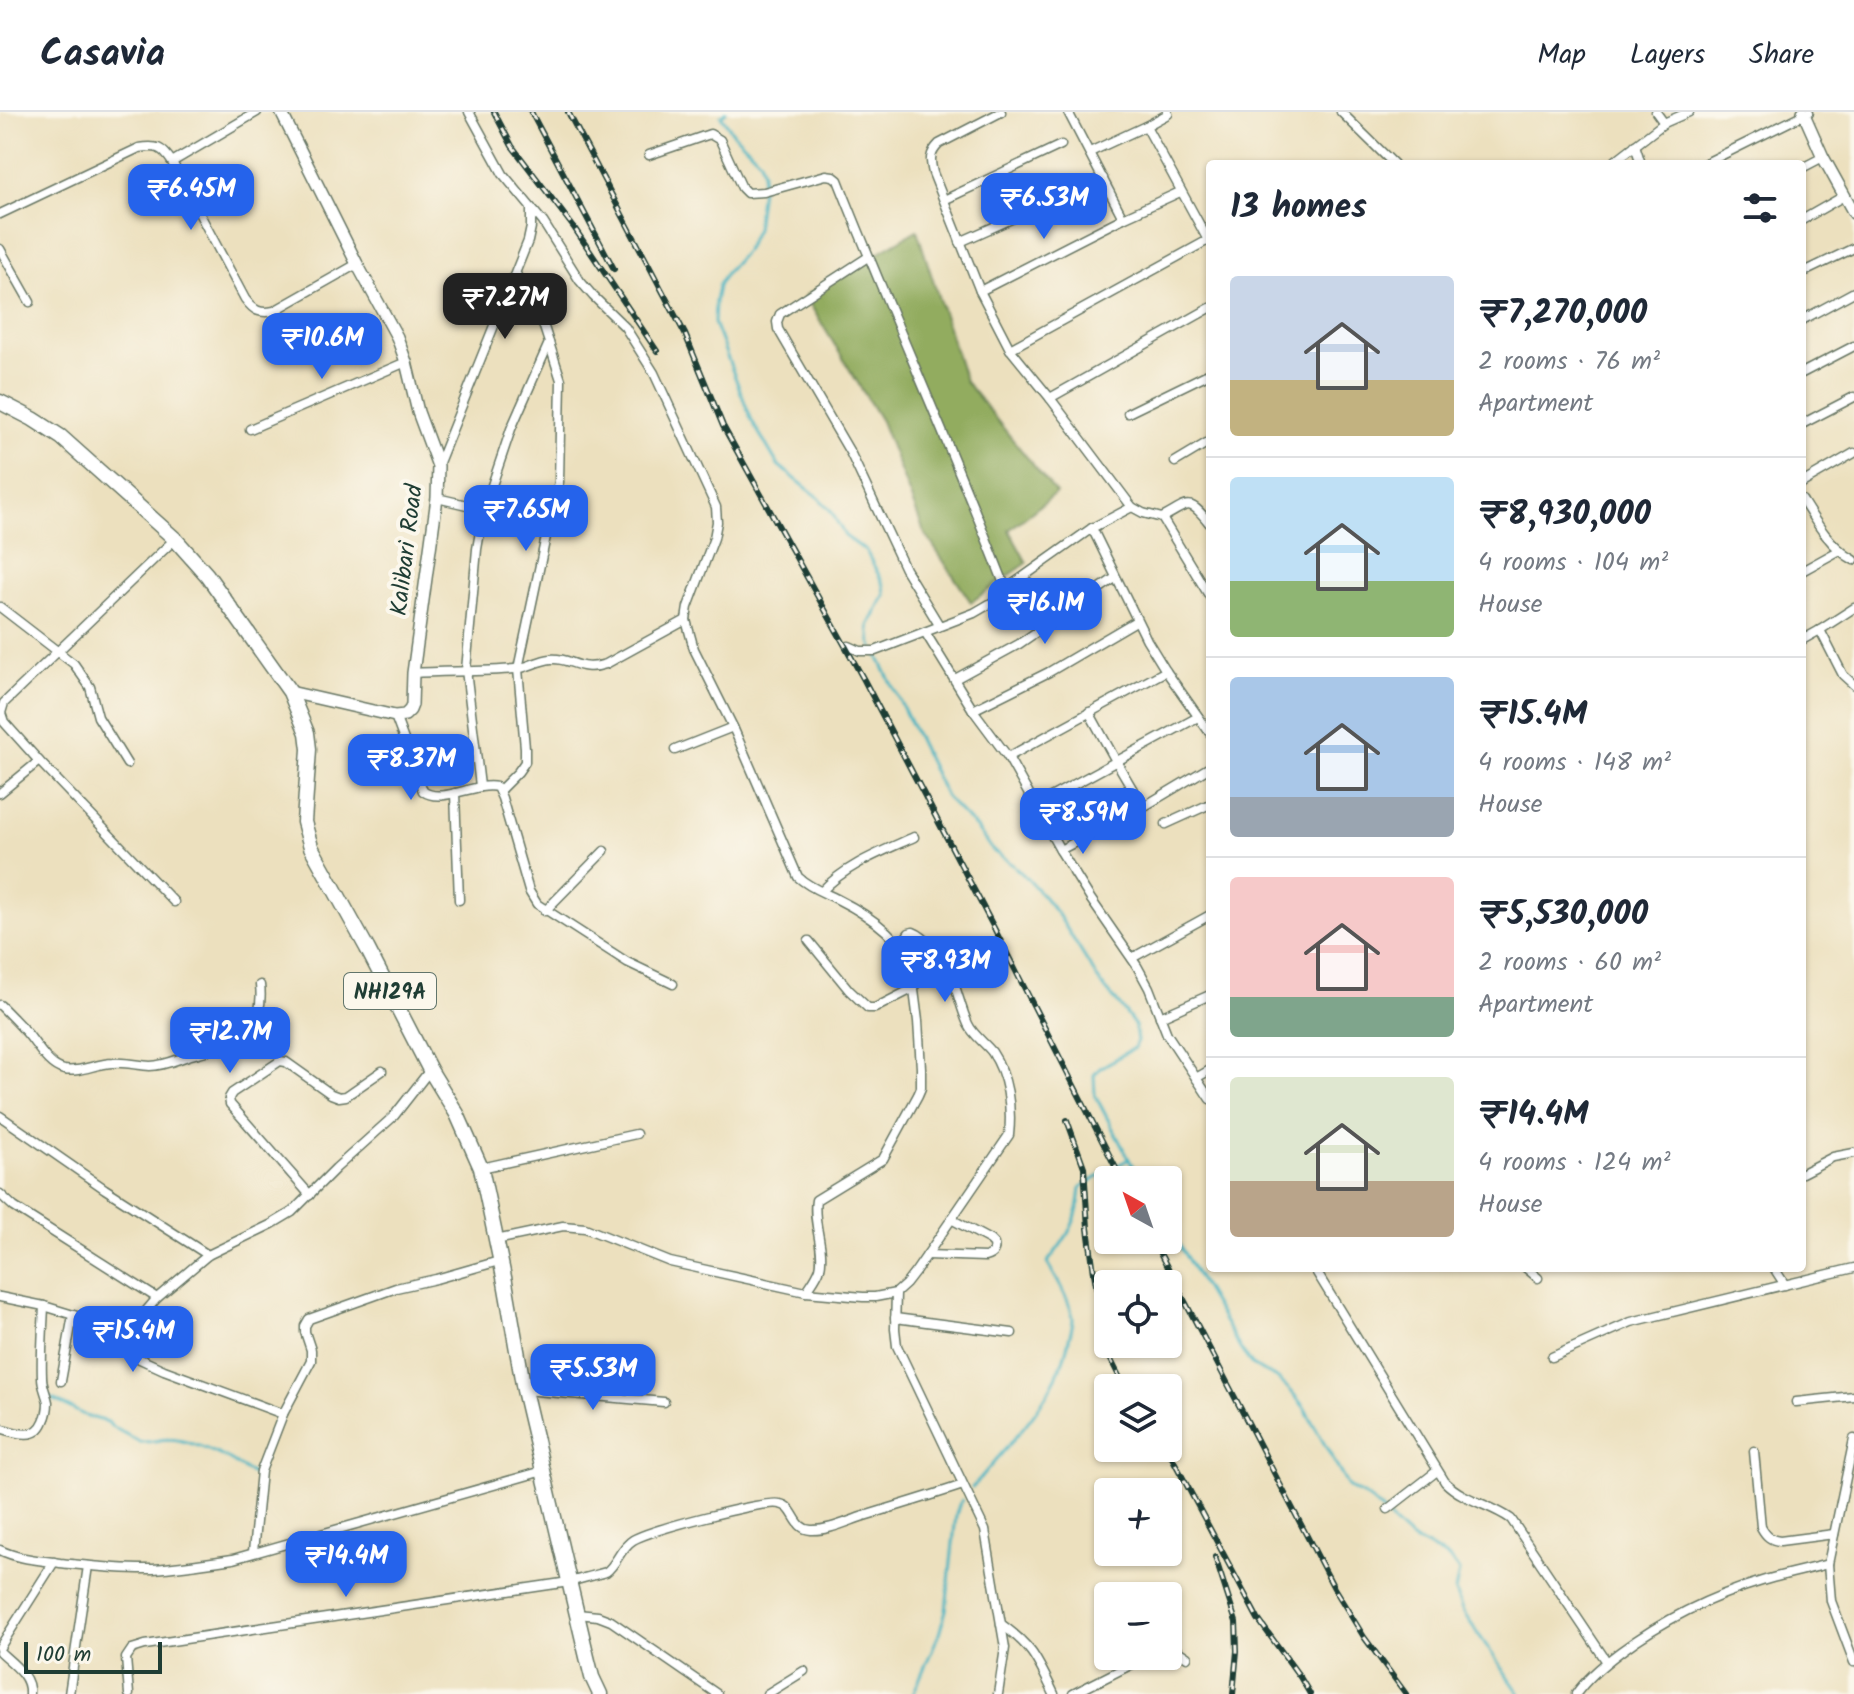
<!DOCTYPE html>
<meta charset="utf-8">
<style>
body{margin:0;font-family:Kalam,sans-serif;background:#f2f2f3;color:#1f2937;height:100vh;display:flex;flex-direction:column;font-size:30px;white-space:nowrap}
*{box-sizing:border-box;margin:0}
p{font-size:26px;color:#747a83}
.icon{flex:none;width:44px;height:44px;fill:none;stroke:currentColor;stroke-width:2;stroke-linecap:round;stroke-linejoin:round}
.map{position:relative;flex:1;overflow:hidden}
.side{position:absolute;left:1206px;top:48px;width:600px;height:1112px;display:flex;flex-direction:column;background:#fff;border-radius:8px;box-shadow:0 2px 6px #0004}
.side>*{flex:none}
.needle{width:52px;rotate:320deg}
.tools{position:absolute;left:1094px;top:1054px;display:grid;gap:16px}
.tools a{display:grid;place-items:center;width:88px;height:88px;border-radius:8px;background:#fff;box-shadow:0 2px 6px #0004;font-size:40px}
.scale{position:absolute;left:24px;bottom:20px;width:138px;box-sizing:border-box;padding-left:8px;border:4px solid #1f3d34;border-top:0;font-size:22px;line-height:28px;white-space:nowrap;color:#1f3d34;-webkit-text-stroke:6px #fbf7ec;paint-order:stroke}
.price{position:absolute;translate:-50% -68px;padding:0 18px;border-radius:16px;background:#2563eb;color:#fff;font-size:26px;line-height:52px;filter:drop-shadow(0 2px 4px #0008)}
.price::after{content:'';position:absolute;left:50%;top:48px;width:24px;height:18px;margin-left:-12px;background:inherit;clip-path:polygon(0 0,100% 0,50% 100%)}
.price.current{background:#222;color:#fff}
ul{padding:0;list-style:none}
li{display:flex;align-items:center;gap:24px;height:200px;padding:0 24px}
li+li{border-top:2px solid #e0e1e3}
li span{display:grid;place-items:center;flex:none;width:224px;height:160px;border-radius:8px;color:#555}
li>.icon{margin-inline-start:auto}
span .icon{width:96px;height:96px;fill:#fffc;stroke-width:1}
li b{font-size:34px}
h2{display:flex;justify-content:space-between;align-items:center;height:96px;padding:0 24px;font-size:34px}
header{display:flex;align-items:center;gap:48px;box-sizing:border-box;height:112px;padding:0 40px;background:#fff;border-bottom:2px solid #e0e1e3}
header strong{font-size:38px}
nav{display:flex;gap:44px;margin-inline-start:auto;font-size:28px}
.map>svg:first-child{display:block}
.forest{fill:#92ac5e;stroke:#587449;stroke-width:2}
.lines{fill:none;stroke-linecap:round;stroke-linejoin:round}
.stream{stroke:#45b3c1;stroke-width:3}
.street-casing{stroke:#677664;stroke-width:11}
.secondary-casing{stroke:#677664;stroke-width:14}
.highway-casing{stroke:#677664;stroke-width:17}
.street{stroke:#fff;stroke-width:8}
.secondary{stroke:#fff;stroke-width:11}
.highway{stroke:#fff;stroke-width:14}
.rail-casing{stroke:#1f3d34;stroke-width:6}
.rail{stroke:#fbf7ec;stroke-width:3;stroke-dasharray:9;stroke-linecap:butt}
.labels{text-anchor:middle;stroke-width:8;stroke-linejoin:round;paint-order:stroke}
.shield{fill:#fbf7ec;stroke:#61756b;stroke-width:2}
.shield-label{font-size:22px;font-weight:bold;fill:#1f3d34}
.street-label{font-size:24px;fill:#1f3d34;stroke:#fbf7ec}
</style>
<header>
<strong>Casavia</strong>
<nav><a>Map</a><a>Layers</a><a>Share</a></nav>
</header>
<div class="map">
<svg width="1854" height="1582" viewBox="0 0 1854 1582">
<rect width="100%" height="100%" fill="#fbf7ec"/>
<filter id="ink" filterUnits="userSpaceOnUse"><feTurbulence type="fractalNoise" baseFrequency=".0125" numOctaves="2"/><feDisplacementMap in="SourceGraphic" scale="16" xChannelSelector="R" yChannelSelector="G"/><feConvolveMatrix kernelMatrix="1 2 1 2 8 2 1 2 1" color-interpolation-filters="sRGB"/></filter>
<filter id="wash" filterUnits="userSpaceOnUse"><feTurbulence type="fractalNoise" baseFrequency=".006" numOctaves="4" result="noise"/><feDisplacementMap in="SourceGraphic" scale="32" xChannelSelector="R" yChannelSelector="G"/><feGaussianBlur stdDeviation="1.8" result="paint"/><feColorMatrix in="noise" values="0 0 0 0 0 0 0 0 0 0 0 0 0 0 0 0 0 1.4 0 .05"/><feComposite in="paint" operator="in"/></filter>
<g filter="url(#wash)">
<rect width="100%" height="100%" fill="#ece0be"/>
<path class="forest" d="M917 118 965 269 1056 381 1009 418 1027 451 971 490 924 420 881 309 805 184Z"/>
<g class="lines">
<g class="stream">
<path d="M726 0 721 4 734 22 760 48 763 60 756 117 745 139 725 162 718 174 715 190 714 211 752 309 778 353 818 385 831 399 845 424 866 439 884 473 885 483 869 514 871 530 873 535"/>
<path d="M877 542 946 685 977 717 993 739 1008 749 1027 766 1042 783 1059 804 1101 872 1119 892 1135 914 1137 929 1134 936 1100 956 1094 963 1095 983 1140 1068"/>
<path d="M1118 1053 1129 1047"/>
<path d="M1168 1114 1241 1238 1253 1254 1277 1266 1291 1279 1304 1295 1347 1373C1353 1380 1361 1381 1368 1386 1383 1397 1394 1413 1409 1425 1427 1438 1447 1438 1459 1459L1455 1480 1463 1500 1520 1582"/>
<path d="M49 1285 86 1304 108 1310 111 1314 140 1330C154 1331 161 1325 178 1328 194 1331 212 1339 226 1346 236 1351 243 1358 254 1362"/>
<path d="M972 1376C1009 1331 1054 1290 1068 1232 1069 1224 1073 1214 1073 1207 1072 1192 1055 1164 1047 1151 1068 1125 1079 1108 1081 1075L1107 1060"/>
<path d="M913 1582 939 1522 946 1498 956 1403 959 1393 962 1388"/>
</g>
</g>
</g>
<g filter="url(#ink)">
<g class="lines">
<defs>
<g id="street">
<path d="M469 0 503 62 543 110 580 169 593 184 625 215 654 261 716 395 717 410 714 426 688 495 686 508 694 537 733 615 798 765C810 776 823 780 837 787 865 801 901 824 911 855L918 909 921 956V976L918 983 883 1047 816 1088C812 1110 825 1136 820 1156 817 1165 811 1172 806 1180"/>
<path d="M1001 0 939 32C929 42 930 48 933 61L980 179 1010 237 1050 286 1132 395"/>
<path d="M1068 0 1123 106 1180 80"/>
<path d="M1341 0 1394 52"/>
<path d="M1656 0 1664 11"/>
<path d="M1146 14 1209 130"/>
<path d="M1635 33 1641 52"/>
<path d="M1090 40 1146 14 1168 2 1167 0"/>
<path d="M649 43 710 22 720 28 742 76 747 81 764 80 826 63 833 64 838 68C892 205 953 339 1006 477"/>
<path d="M172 50 257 0"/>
<path d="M1611 52 1664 11 1689 0"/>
<path d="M1704 52 1809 0"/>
<path d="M1802 56 1823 45"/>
<path d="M944 88 1061 33"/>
<path d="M0 102 139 36C157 33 162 35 172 50L245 187C254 199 260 202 274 199L357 152"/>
<path d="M1802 108 1844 84"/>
<path d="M960 130 1103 66"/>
<path d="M0 137 30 190"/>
<path d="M868 145 780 202 777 210 778 217 851 342 905 457 939 513"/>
<path d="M1802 161 1854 136"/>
<path d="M516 162 543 212 561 268 559 370 548 415"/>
<path d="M980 179 1123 106"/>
<path d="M1802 208 1854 180"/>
<path d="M1010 237 1210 127"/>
<path d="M1802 261 1854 234"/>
<path d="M1050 286 1210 196"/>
<path d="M1128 301 1210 261"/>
<path d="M1802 312 1854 285"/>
<path d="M250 317 406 250"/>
<path d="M1175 350 1210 329"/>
<path d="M438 353 528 129 531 115V96"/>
<path d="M1802 371 1854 341"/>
<path d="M437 386 484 397 548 415 518 557 525 636V650L518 660 499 679"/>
<path d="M1802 388C1815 409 1831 436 1854 448"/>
<path d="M1162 406 1210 485"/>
<path d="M1092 416 1147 528 1166 559 1210 621"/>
<path d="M1802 459 1840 438"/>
<path d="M0 495 74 552 90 575 98 605 127 652"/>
<path d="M1820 518 1843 563 1854 573"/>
<path d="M925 520 973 598 1008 645 1060 738 1090 786 1137 854 1149 876 1167 922 1210 987"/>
<path d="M1802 528 1820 518 1854 496"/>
<path d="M849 534 860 539H875L974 501 993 490 1006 477 1092 416 1132 395 1143 401 1162 406C1189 392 1188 384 1210 412"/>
<path d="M413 561C447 559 481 560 515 557 527 556 539 548 551 547 571 545 579 561 606 552L686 508"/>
<path d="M955 567 1019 532 1115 466"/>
<path d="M973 598 1049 560 1136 509"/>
<path d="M1089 600 1116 649 1143 695"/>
<path d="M395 604 423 679C441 693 474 670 497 675L502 686 529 779 537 792 627 850 673 872"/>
<path d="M675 638 733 615"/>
<path d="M1008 645 1166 559"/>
<path d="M39 649 174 790"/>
<path d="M480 674 466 558 477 437 484 397 511 317 549 231"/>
<path d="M0 681 39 649 4 610 1 601 4 591 175 427"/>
<path d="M455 681 459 788"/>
<path d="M1036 693 1198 605"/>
<path d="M1166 712 1210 692"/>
<path d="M1060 738 1143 695 1210 655"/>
<path d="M822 779C846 753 881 740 914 725"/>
<path d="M545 799 604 739"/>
<path d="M809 829 849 878 868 896H875L914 876"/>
<path d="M1132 846 1210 803"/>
<path d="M0 893C9 902 18 911 26 920 37 932 47 954 64 958 80 961 97 951 113 951 125 950 137 953 150 954 164 954 178 947 191 943 230 933 266 924 260 873"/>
<path d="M1160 905 1210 883"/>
<path d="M1196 966 1210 958"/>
<path d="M0 1004 105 1077 208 1143"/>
<path d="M481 1056 636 1022"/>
<path d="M1802 1061 1833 1045 1854 1041"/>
<path d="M0 1082 14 1095 157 1186"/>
<path d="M310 1083 230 992 229 986 232 981 280 949 286 950 331 982 339 985 346 984 382 959"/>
<path d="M496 1128 563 1114 585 1116 670 1150 806 1180 863 1185H875L896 1181 906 1172 916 1159 1009 1023C1012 995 1008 964 992 940 985 931 973 923 968 912 956 885 955 857 932 835 926 828 921 823 913 820L909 821 899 835"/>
<path d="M927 1143 985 1145C992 1143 996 1140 994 1132L990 1128 951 1107"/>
<path d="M1314 1156 1445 1370C1464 1389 1490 1392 1511 1407L1607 1550"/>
<path d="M1526 1156 1538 1166"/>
<path d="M1774 1156 1785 1173"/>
<path d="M896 1181 895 1217 897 1234 985 1418 1005 1536 998 1582"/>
<path d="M0 1185 44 1194 106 1213 123 1226 129 1239 140 1247 164 1258 283 1302"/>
<path d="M895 1206 1012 1221"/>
<path d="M123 1226 157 1186 208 1143 272 1112 292 1100 336 1056 394 1004 430 958"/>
<path d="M1552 1245 1631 1210 1854 1156"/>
<path d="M61 1269 73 1203"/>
<path d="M524 1278 664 1290"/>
<path d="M1796 1290 1854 1284"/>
<path d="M0 1316C16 1321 36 1329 44 1309 47 1303 48 1296 48 1290 46 1281 42 1274 42 1265 41 1241 43 1218 44 1194"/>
<path d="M1854 1327 1828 1452 1831 1489 1854 1550"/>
<path d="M1754 1339 1761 1415C1766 1424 1770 1428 1780 1429L1834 1422"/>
<path d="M1388 1397 1437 1359"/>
<path d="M0 1438C18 1447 40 1448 60 1451 91 1454 122 1458 153 1457 180 1455 206 1451 233 1447L543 1359"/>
<path d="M253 1440 261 1359 283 1302 311 1249V1238L305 1220V1214L309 1207 396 1176 436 1167 499 1149"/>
<path d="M577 1502 598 1504 611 1509 717 1582"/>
<path d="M1001 1512C1033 1535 1037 1547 1054 1582"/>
<path d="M0 1535 54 1450"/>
<path d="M1168 1537H1175L1187 1545"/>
<path d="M0 1540C13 1552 31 1564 29 1582"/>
<path d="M69 1582 88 1454"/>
<path d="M129 1582 126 1546 132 1537 145 1533 569 1470 606 1460C617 1452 620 1436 633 1428 650 1418 763 1388 780 1392 796 1395 793 1417 811 1418 828 1419 848 1409 864 1404 897 1394 930 1384 963 1373"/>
<path d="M767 1582 804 1559"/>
<path d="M1073 1582 1148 1544"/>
<path d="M1576 1582C1588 1565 1604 1552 1620 1540 1663 1508 1712 1484 1762 1469 1784 1462 1806 1458 1828 1452"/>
</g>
<g id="secondary">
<path d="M281 0 357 152 397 225 406 250 418 300 438 354 437 386 413 561 412 593 410 598 405 603 395 604 290 580"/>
<path d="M1803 0 1823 45 1854 101"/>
</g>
<path id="highway" d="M0 290 33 307 61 325 175 427 207 463 290 580 307 621 309 637 304 710 311 735 367 836 430 958 457 1002 481 1056 505 1170 524 1278 587 1545 592 1565 600 1582"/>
</defs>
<use href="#street" class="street-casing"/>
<use href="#secondary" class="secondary-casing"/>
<use href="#highway" class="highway-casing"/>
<use href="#street" class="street"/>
<use href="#secondary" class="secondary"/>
<use href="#highway" class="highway"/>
<defs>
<g id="rail">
<path d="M494 0 512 34 575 117 657 239"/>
<path d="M531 0 614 157"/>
<path d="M568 0 685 222 723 314 864 568 993 814 1122 1068"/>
<path d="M1067 1008 1084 1055 1088 1116 1094 1161 1100 1196 1108 1218"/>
<path d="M1153 1128 1334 1476 1364 1525 1406 1582"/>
<path d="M1098 1210 1110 1246 1125 1276"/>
<path d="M1167 1336 1258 1507 1300 1565 1310 1582"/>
<path d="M1215 1445 1236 1510 1237 1539 1233 1582"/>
</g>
</defs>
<use href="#rail" class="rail-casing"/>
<use href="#rail" class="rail"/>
</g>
</g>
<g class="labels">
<rect class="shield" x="344" y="861" width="92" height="36" rx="6"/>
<g class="shield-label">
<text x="390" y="887">NH129A</text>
</g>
<g class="street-label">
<text transform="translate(406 438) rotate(-83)" y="8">Kalibari Road</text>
</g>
</g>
</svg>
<div class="tools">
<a><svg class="needle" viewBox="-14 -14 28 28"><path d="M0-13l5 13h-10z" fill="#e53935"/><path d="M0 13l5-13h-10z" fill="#747a83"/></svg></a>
<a><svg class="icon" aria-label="locate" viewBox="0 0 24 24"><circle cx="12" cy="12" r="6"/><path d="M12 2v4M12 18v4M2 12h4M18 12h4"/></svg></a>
<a><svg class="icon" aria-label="layers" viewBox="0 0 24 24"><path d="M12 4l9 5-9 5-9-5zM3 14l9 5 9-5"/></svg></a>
<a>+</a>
<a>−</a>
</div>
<div class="scale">100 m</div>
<b class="price" style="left:191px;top:120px">₹6.45M</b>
<b class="price" style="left:1044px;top:129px">₹6.53M</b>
<b class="price current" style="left:505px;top:229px">₹7.27M</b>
<b class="price" style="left:322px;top:269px">₹10.6M</b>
<b class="price" style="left:526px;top:441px">₹7.65M</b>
<b class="price" style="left:1045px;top:534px">₹16.1M</b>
<b class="price" style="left:411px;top:690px">₹8.37M</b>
<b class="price" style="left:1083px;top:744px">₹8.59M</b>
<b class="price" style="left:945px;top:892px">₹8.93M</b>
<b class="price" style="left:230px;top:963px">₹12.7M</b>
<b class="price" style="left:133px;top:1262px">₹15.4M</b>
<b class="price" style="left:593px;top:1300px">₹5.53M</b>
<b class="price" style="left:346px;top:1487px">₹14.4M</b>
<section class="side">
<h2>13 homes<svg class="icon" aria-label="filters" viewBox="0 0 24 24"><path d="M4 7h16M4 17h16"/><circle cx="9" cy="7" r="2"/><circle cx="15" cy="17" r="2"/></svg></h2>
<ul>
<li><span style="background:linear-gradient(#c9d6e8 65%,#c2b280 0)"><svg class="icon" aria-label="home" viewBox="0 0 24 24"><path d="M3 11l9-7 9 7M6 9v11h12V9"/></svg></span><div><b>₹7,270,000</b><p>2 rooms · 76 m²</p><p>Apartment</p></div></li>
<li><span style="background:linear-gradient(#bfe0f5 65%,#8fb573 0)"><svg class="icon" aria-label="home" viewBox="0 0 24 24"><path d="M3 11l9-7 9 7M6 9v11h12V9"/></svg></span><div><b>₹8,930,000</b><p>4 rooms · 104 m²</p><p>House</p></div></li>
<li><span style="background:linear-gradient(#a9c7e8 75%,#9aa5b1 0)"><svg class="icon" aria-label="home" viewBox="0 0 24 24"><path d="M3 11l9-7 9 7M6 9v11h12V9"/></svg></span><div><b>₹15.4M</b><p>4 rooms · 148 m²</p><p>House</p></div></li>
<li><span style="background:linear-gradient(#f6c9c9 75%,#7fa58c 0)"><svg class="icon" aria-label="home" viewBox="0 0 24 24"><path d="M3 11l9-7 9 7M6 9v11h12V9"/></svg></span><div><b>₹5,530,000</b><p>2 rooms · 60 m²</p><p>Apartment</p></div></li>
<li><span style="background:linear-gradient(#dfe7d0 65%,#b9a48a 0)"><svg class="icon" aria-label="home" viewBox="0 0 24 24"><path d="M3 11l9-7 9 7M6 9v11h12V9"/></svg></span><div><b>₹14.4M</b><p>4 rooms · 124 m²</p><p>House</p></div></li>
</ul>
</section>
</div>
